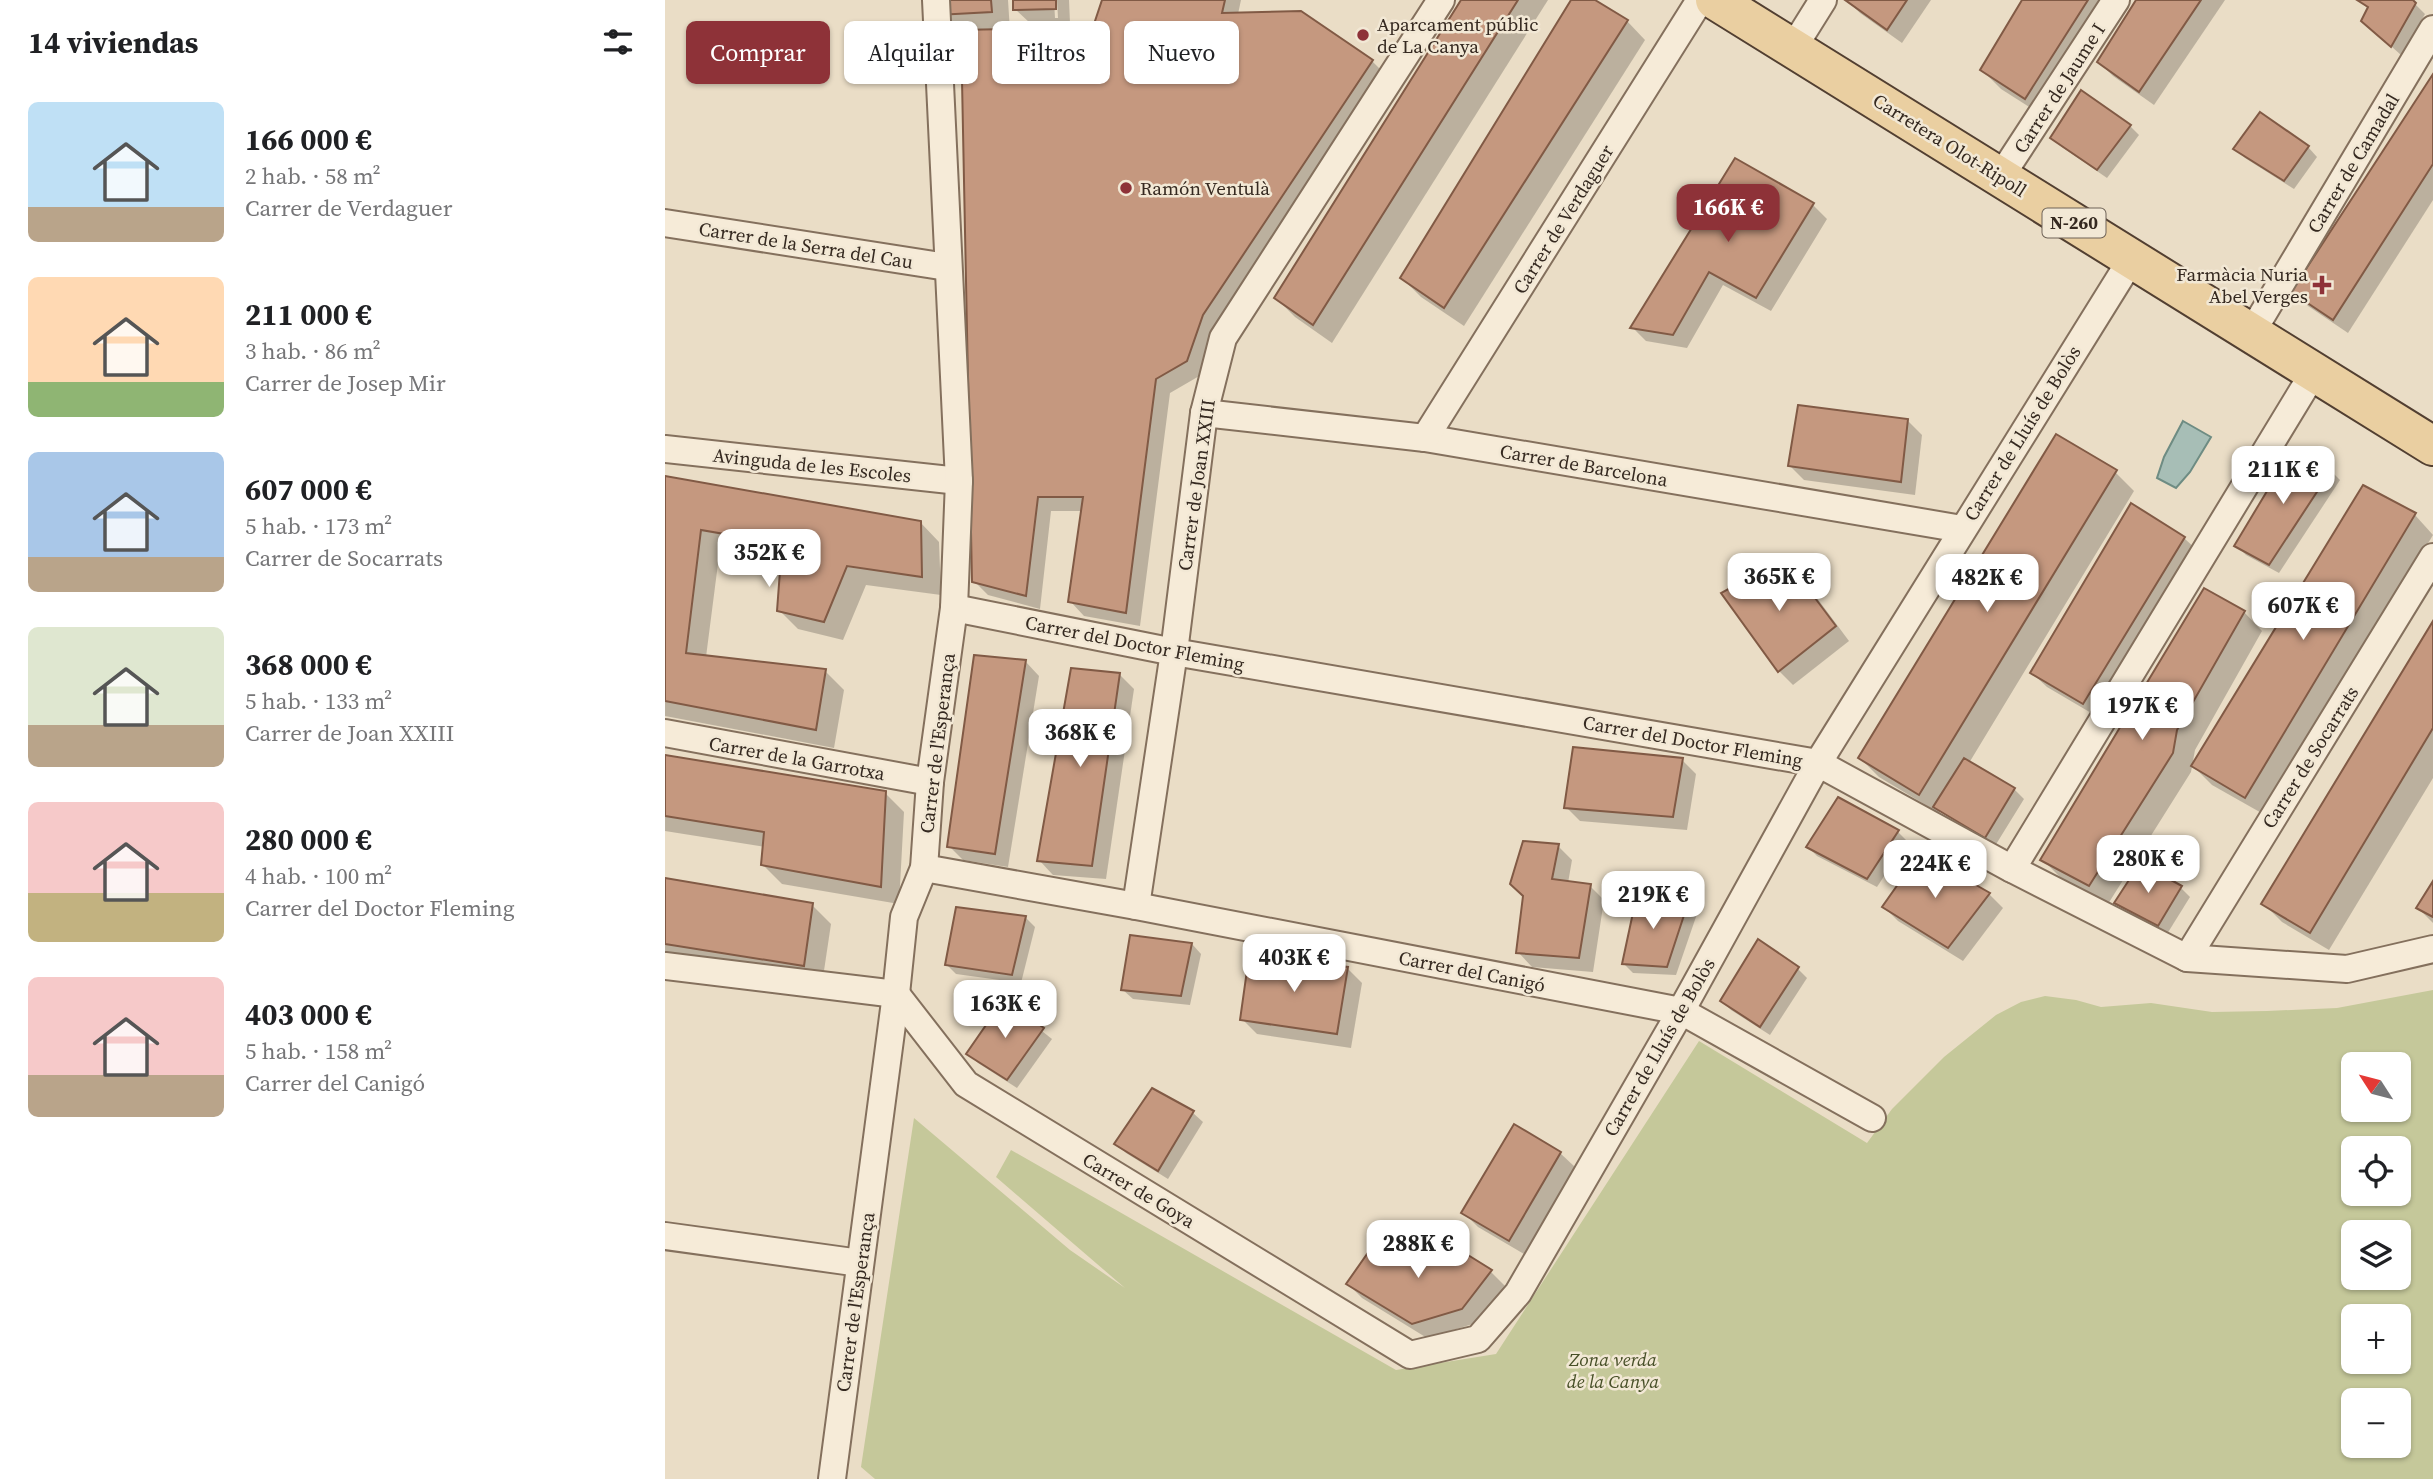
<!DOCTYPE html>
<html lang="es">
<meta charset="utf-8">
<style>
body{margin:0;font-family:"Source Serif 4",serif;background:#f6f6f6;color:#202124;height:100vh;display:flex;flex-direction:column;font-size:26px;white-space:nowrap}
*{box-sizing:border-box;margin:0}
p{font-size:23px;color:#757577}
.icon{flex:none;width:38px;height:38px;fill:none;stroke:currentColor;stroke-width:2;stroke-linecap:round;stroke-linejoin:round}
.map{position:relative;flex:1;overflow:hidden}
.side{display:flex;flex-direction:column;background:#fff;width:665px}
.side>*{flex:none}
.banner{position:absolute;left:21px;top:21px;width:665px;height:63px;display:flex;gap:14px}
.needle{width:46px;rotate:306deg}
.fabs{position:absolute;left:1676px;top:1052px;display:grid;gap:14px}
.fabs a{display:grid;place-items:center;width:70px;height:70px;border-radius:10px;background:#fff;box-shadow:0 2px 5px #0004;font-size:35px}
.price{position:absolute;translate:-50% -60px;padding:0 16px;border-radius:14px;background:#fff;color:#222;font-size:23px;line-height:46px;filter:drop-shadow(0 2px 4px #0008)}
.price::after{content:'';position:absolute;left:50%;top:42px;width:21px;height:16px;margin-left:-10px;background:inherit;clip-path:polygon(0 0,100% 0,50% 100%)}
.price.current{background:#8e3238;color:#fff}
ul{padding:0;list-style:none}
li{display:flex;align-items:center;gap:21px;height:175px;padding:0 28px}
li span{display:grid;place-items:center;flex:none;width:196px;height:140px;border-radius:10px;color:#555}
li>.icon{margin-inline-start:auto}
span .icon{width:84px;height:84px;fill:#fffc;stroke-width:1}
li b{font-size:30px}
h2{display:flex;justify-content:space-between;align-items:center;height:84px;padding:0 28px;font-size:30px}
.tag{padding:0 24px;border-radius:10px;background:#fff;box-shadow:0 2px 5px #0004;font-size:24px;line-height:63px}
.tag.current{background:#8e3238;color:#fff}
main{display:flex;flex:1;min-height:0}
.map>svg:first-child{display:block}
.green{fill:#c5c89a;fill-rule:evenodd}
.water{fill:#a7beb6;stroke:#6e8c83;stroke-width:2}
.shadow{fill:#0003}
.building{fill:#c5987f;stroke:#815a45;stroke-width:2}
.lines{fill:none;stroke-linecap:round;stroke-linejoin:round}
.minor-casing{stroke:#84705d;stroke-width:30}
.primary-casing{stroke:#523f31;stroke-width:42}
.minor{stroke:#f6ebd8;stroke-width:26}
.primary{stroke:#eacfa1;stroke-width:38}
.poi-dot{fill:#8e3238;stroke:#f2e8d5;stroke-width:2.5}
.labels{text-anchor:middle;stroke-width:5;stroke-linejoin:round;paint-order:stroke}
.shield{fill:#f2e8d5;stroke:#6e6256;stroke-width:2}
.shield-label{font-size:18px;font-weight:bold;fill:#352920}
.poi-label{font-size:19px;fill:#352920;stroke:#f2e8d5;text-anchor:start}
.street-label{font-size:19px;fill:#352920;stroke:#f2e8d5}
.park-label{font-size:19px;font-style:italic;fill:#485028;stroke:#f2e8d5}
</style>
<main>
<section class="side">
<h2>14 viviendas<svg class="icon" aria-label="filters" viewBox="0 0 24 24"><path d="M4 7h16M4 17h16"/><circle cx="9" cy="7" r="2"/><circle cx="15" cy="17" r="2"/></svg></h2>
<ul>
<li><span style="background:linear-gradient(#bfe0f5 75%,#b9a48a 0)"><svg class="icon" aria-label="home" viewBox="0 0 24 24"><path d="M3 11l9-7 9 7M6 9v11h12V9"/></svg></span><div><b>166 000 €</b><p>2 hab. · 58 m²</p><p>Carrer de Verdaguer</p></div></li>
<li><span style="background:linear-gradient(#ffd9b3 75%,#8fb573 0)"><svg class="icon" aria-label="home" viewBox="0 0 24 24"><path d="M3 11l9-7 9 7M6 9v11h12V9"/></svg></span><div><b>211 000 €</b><p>3 hab. · 86 m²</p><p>Carrer de Josep Mir</p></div></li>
<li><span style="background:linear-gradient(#a9c7e8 75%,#b9a48a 0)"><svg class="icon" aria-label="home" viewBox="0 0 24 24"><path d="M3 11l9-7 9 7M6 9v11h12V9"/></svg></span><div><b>607 000 €</b><p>5 hab. · 173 m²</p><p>Carrer de Socarrats</p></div></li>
<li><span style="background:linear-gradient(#dfe7d0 70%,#b9a48a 0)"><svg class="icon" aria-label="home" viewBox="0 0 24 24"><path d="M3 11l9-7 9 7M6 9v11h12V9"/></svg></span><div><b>368 000 €</b><p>5 hab. · 133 m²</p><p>Carrer de Joan XXIII</p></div></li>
<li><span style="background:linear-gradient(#f6c9c9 65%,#c2b280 0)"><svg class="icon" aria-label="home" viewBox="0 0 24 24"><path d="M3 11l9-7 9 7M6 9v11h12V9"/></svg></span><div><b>280 000 €</b><p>4 hab. · 100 m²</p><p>Carrer del Doctor Fleming</p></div></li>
<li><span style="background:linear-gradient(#f6c9c9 70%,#b9a48a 0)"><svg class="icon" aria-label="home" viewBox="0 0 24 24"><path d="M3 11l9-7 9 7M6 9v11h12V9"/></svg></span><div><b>403 000 €</b><p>5 hab. · 158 m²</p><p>Carrer del Canigó</p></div></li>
</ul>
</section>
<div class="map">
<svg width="1768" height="1479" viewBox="0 0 1768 1479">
<rect width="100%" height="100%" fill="#eaddc6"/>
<path class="green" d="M1768 990V1479H210L196 1467 249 1118 405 1250 460 1288 331 1177 346 1150 731 1370 831 1354 1034 1041 1202 1143 1227 1109 1279 1057 1331 1015 1356 1002 1380 996 1411 1000 1436 1007 1486 1003 1547 1012 1602 1011 1672 1008ZM1689 1064H1734V1110H1689ZM1689 1148H1734V1194H1689ZM1689 1232H1734V1278H1689ZM1689 1316H1734V1362H1689ZM1689 1400H1734V1446H1689Z"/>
<path class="water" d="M1518 421 1546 437 1525 472 1511 488 1492 478 1499 457Z"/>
<g class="shadow">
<path d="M274 0H343L345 31 429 29 439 0H576L573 14 635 13 707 61 722 76 536 375 505 393 475 626 419 616 405 601 418 511H386L375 609 323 595 309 581 297 32 293 33 274 14Z"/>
<path d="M350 0H389L390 18H393L392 0H404L405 23H365L350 9Z"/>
<path d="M798 0H883L667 343 630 317 611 298Z"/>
<path d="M908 0H926L962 21 980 40 799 326 756 297 737 278Z"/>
<path d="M1182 0H1266L1237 43 1195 13Z"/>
<path d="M1359 0H1453L1380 117 1336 89 1317 70Z"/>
<path d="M1473 0H1560L1489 105 1448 76 1434 62Z"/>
<path d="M1692 0H1746L1760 14 1736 55 1708 30 1704 9Z"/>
<path d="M1768 77V200L1683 333 1643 306 1628 291Z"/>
<path d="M1465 126 1474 135 1442 178 1397 147 1388 138Z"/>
<path d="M1643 147 1652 157 1629 189 1580 158 1571 149Z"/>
<path d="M1071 160 1148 205 1162 219 1106 311 1058 285 1022 348 981 341 967 327Z"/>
<path d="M1243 421 1257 435 1250 495 1139 480 1125 466Z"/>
<path d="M1629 450 1666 471 1675 480 1614 573 1581 555 1572 546Z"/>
<path d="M1450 472 1469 491 1304 763 1349 789 1359 799 1330 846 1275 811 1274 813 1214 777 1195 758Z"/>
<path d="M0 478 255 522 274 542 276 595 201 585 178 640 133 629 114 610 117 559 55 548 41 657 160 671 179 690 169 748 0 716Z"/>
<path d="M1699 488 1750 515 1768 535 1600 815 1547 785 1528 766Z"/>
<path d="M1519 538 1534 552 1433 717 1382 687 1367 673Z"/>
<path d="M1120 560 1134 574 1184 641 1128 685 1114 671Z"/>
<path d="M1579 612 1597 631 1530 750 1526 772 1443 904 1396 878 1377 859Z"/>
<path d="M1768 625V778L1664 950 1617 922 1598 903Z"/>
<path d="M360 661 374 676 343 867 298 860 284 846Z"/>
<path d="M455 675 469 689 441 879 388 875 374 860Z"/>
<path d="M0 757 220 793 239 812 234 904 117 884 98 865 100 847 0 831Z"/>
<path d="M1017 760 1031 774 1022 830 915 821 901 807Z"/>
<path d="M1173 799 1233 832 1242 841 1212 887 1152 856 1143 847Z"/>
<path d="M893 846 907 860 903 883 925 886 939 900 928 972 867 967 853 952 860 897Z"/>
<path d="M0 880 147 905 166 924 157 984 0 959Z"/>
<path d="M1768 884V923L1753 908Z"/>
<path d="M1516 888 1525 897 1502 934 1460 912 1451 902Z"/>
<path d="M1324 894 1338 908 1298 961 1233 921 1219 907Z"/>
<path d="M1022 905 1032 914 1011 975 968 973 959 964Z"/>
<path d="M361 918 370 927 356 983 291 974 282 965Z"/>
<path d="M527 944 536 954 525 1005 468 999 458 990Z"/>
<path d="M1132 968 1142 978 1105 1035 1066 1010 1057 1001Z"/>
<path d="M683 969 697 983 686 1048 592 1034 577 1019Z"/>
<path d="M340 1002 387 1039 352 1088 313 1063 304 1054Z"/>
<path d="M488 1090 528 1113 538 1122 503 1179 461 1153 451 1143Z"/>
<path d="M849 1127 895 1153 910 1167 859 1254 813 1227 799 1213Z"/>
<path d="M825 1271 840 1286 811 1323 762 1338 697 1298 683 1284Z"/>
</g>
<g class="building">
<path d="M272 0H326L327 12 272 15Z"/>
<path d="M348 0H391V9L348 10Z"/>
<path d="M437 0H560L557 13 636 11 708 60 538 315 522 361 491 379 461 613 403 602 418 497H373L361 596 307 582 296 30 428 27Z"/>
<path d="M796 0H853L648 325 609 298Z"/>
<path d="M906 0H930L963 20 779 308 735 278Z"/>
<path d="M1180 0H1242L1222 30Z"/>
<path d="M1357 0H1423L1360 99 1315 70Z"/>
<path d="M1471 0H1536L1474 92 1432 62Z"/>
<path d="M1692 0H1748L1751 3 1726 47 1696 21 1703 7Z"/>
<path d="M1768 74V164L1668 320 1626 292Z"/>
<path d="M1416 90 1466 125 1432 170 1385 138Z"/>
<path d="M1595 112 1644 146 1619 181 1568 149Z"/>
<path d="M1070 158 1149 203 1091 298 1044 272 1008 335 965 328Z"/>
<path d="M1133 405 1243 419 1236 482 1123 466Z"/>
<path d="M1391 434 1452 470 1254 795 1193 758Z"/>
<path d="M1628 448 1667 469 1604 565 1569 546Z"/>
<path d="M0 476 256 521 257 577 182 566 159 622 112 611 117 544 36 530 21 653 161 669 151 730 0 701Z"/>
<path d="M1698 485 1751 513 1580 798 1526 766Z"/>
<path d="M1466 503 1520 537 1418 704 1365 673Z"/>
<path d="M1120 558 1171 626 1113 672 1056 593Z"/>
<path d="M1539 588 1580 611 1512 730 1508 753 1424 886 1375 860Z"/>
<path d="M1768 621V728L1645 933 1596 904Z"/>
<path d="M309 655 361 660 330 854 282 847Z"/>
<path d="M406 668 455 673 427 866 372 861Z"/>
<path d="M908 747 1018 758 1008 817 899 808Z"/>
<path d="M0 755 221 791 216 887 96 865 99 832 0 816Z"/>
<path d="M1299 758 1350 788 1320 838 1268 807Z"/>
<path d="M1173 797 1234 830 1202 879 1141 847Z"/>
<path d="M858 841 894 844 887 879 926 884 914 958 851 953 858 896 845 884Z"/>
<path d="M1255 853 1325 893 1283 948 1217 907Z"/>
<path d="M1475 863 1517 886 1493 926 1449 903Z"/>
<path d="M0 878 148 903 139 966 0 944Z"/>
<path d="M1768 881V917L1751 908Z"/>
<path d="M972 894 1023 903 1002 967 957 964Z"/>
<path d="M291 907 361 916 347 975 280 965Z"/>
<path d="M465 935 527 943 516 996 456 990Z"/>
<path d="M1093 939 1134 967 1095 1027 1055 1001Z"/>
<path d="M584 956 683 967 672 1034 575 1020Z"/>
<path d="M339 999 379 1028 342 1080 301 1054Z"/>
<path d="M487 1088 529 1111 493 1171 449 1144Z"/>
<path d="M849 1124 896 1152 844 1241 796 1213Z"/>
<path d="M716 1234 765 1264 782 1242 827 1270 797 1309 747 1324 681 1284Z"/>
</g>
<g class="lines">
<defs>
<g id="minor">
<path d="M1128 48 1158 0"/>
<path d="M1336 176 1451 0"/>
<path d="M0 223 282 267"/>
<path d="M1587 332 1768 29"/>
<path d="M539 413 760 438 1297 529"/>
<path d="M760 438 1035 0"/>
<path d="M0 449 294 481"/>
<path d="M289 608 509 652 1153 763 1347 869 1522 958 1682 969 1768 949"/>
<path d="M0 733 265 782"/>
<path d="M259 868 471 906 1016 1011 1207 1118"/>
<path d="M1347 869 1649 372"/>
<path d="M471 906 509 652 539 413 558 338 776 0"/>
<path d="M1522 958 1768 557"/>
<path d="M0 966 231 994"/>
<path d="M231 994 301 1084 745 1355 813 1339 853 1293 1016 1011 1153 763 1466 260"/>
<path d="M0 1236 195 1263"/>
<path d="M167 1479 231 994 239 917 259 868 265 782 289 608 294 481 271 0"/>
</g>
<path id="primary" d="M1050 0 1768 446"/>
</defs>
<use href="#minor" class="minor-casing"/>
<use href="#primary" class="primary-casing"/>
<use href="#minor" class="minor"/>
<use href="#primary" class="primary"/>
</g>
<g class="poi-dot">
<circle cx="698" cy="35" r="7"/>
<circle cx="461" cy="188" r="7"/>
<path d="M1653.5 274.5h7v7h7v7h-7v7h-7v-7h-7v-7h7z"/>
</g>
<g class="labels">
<rect class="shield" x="1377.5" y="208.5" width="63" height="29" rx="5"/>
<g class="shield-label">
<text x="1409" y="229">N-260</text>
</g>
<g class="poi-label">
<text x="712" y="31">Aparcament públic<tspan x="712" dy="22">de La Canya</tspan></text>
<text x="475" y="195">Ramón Ventulà</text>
<text x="1643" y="281" text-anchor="end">Farmàcia Nuria<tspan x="1643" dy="22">Abel Verges</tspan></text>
</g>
<g class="street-label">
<text transform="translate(1394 88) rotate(-57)" y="7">Carrer de Jaume I</text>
<text transform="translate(1285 145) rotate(32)" y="7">Carretera Olot-Ripoll</text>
<text transform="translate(1688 163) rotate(-59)" y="7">Carrer de Camadal</text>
<text transform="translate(898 219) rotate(-58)" y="7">Carrer de Verdaguer</text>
<text transform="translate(141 245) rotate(9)" y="7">Carrer de la Serra del Cau</text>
<text transform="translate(1357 433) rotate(-58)" y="7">Carrer de Lluís de Bolòs</text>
<text transform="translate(147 465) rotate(6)" y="7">Avinguda de les Escoles</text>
<text transform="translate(919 465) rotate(10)" y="7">Carrer de Barcelona</text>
<text transform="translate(531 485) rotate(-82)" y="7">Carrer de Joan XXIII</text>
<text transform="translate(470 643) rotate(11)" y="7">Carrer del Doctor Fleming</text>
<text transform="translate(1028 741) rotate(10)" y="7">Carrer del Doctor Fleming</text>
<text transform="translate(272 743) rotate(-83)" y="7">Carrer de l'Esperança</text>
<text transform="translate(1645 757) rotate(-58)" y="7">Carrer de Socarrats</text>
<text transform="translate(132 758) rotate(10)" y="7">Carrer de la Garrotxa</text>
<text transform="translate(807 971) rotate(11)" y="7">Carrer del Canigó</text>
<text transform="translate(994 1047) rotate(-60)" y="7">Carrer de Lluís de Bolòs</text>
<text transform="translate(474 1190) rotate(31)" y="7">Carrer de Goya</text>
<text transform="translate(190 1302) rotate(-82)" y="7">Carrer de l'Esperança</text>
</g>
<g class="park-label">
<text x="948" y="1366">Zona verda<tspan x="948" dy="22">de la Canya</tspan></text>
</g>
</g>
</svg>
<div class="fabs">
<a><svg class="needle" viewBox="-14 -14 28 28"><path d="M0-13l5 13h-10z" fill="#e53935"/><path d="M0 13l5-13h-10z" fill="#757577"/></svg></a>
<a><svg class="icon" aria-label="locate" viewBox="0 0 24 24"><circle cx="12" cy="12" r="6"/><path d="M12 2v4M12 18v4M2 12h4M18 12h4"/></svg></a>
<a><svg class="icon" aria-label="layers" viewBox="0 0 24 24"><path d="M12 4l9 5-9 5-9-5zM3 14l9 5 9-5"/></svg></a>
<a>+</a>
<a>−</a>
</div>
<b class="price current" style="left:1063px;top:244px">166K €</b>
<b class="price" style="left:1618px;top:506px">211K €</b>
<b class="price" style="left:104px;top:589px">352K €</b>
<b class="price" style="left:1114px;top:613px">365K €</b>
<b class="price" style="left:1322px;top:614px">482K €</b>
<b class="price" style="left:1638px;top:642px">607K €</b>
<b class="price" style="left:1477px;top:742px">197K €</b>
<b class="price" style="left:415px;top:769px">368K €</b>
<b class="price" style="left:1483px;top:895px">280K €</b>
<b class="price" style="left:1270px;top:900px">224K €</b>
<b class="price" style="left:988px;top:931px">219K €</b>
<b class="price" style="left:629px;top:994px">403K €</b>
<b class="price" style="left:340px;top:1040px">163K €</b>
<b class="price" style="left:753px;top:1280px">288K €</b>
<div class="banner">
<a class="tag current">Comprar</a>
<a class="tag">Alquilar</a>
<a class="tag">Filtros</a>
<a class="tag">Nuevo</a>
</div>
</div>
</main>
